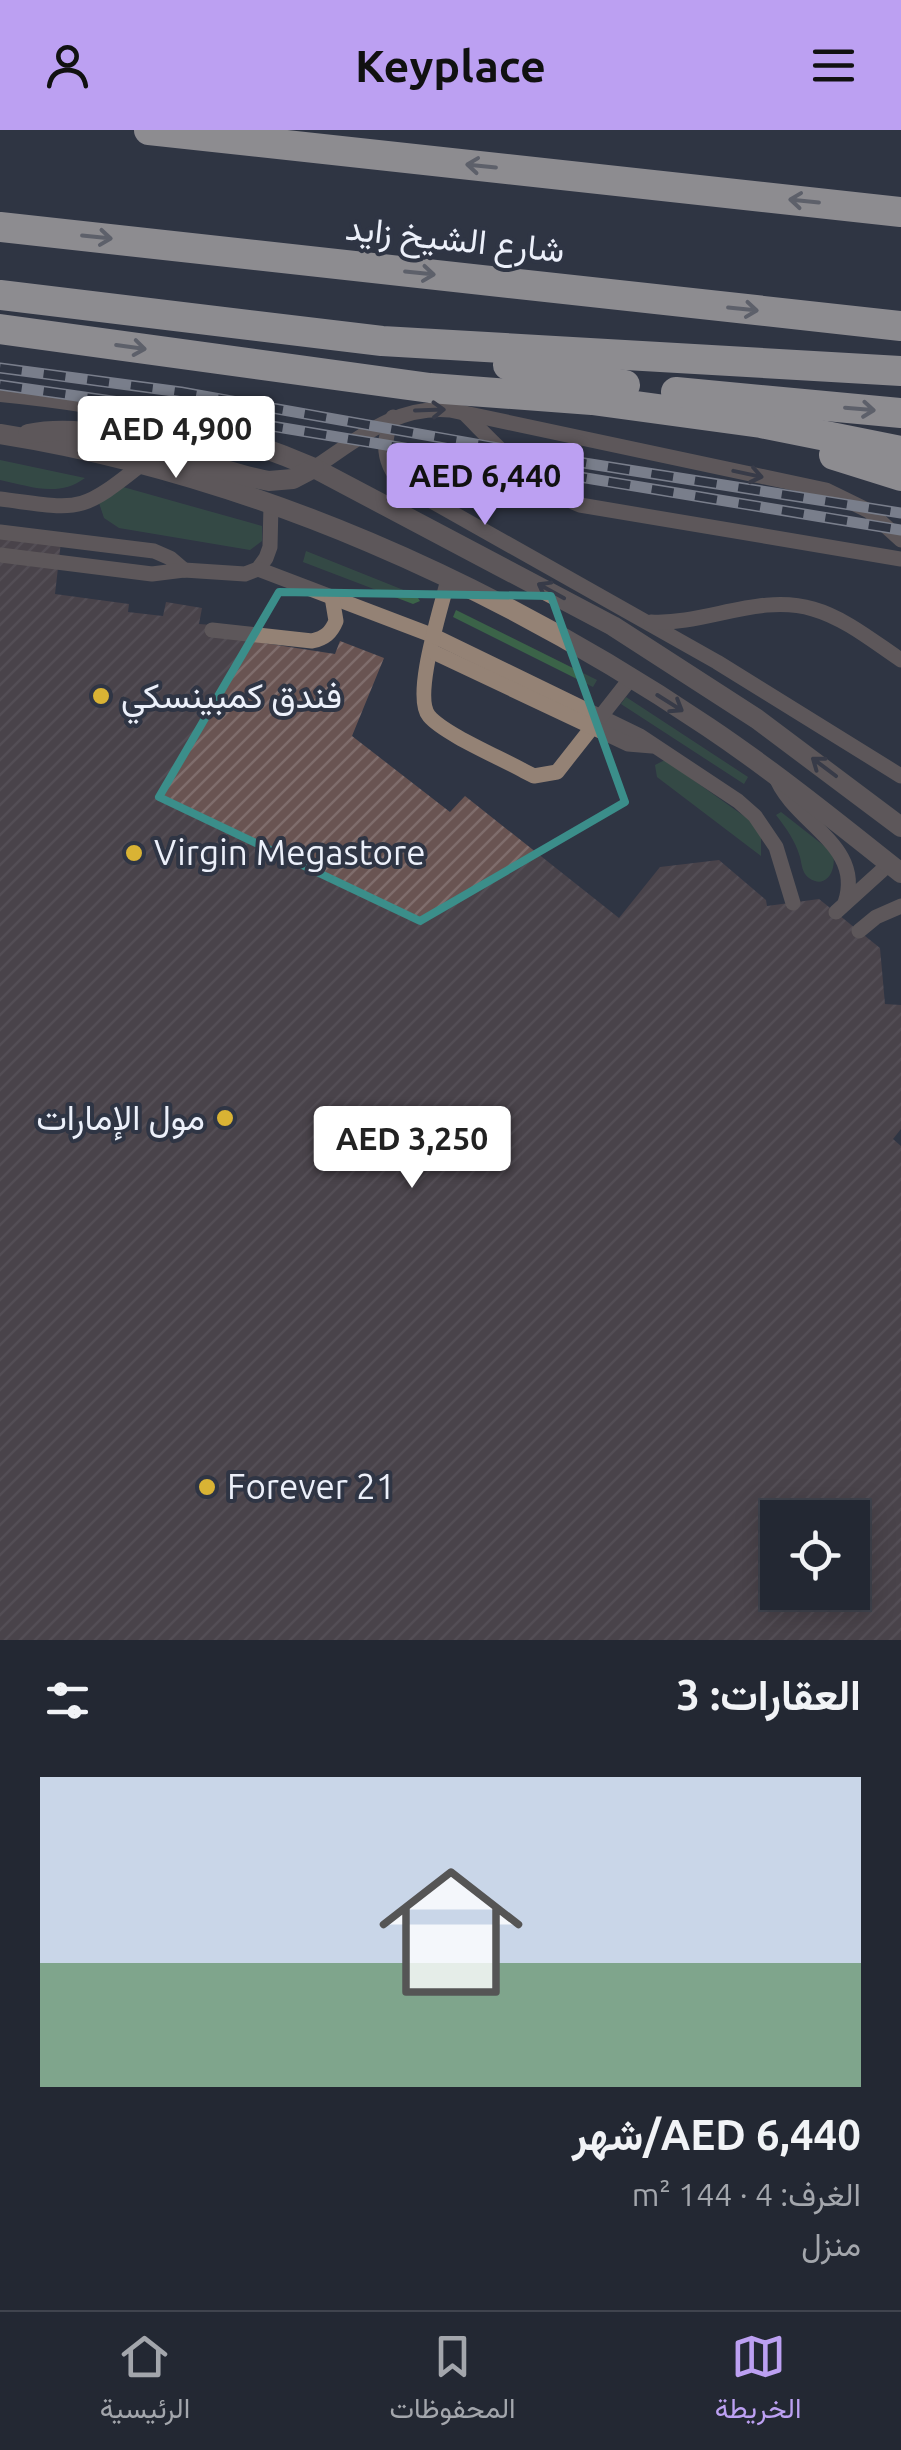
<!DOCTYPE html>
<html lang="ar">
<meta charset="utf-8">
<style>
body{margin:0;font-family:Ubuntu,Vazirmatn,sans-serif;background:#2b303b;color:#f1f3f6;direction:rtl;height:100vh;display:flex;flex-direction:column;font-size:38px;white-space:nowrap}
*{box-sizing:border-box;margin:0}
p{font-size:32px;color:#a3a6ac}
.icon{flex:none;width:55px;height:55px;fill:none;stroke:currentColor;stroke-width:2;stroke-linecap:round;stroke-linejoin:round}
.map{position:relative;height:1510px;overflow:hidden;direction:ltr}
.details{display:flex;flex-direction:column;background:#232833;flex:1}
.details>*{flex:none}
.controls{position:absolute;left:760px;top:1370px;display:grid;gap:20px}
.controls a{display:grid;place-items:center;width:110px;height:110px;border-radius:0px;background:#232833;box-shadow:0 5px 25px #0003,0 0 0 2px #40444e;font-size:50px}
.price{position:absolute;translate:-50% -85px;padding:0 22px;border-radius:10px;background:#fff;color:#222;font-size:32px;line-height:65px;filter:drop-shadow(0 2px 5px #0008)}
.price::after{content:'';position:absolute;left:50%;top:60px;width:30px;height:22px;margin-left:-15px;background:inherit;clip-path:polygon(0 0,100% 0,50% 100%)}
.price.selected{background:#bca0f2;color:#111}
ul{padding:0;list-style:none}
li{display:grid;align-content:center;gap:20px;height:530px;padding:0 40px}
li+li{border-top:2px solid #40444e}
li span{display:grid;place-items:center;height:310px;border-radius:0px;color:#555}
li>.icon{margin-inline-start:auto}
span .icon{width:180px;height:180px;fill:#fffc;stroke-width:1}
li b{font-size:42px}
h2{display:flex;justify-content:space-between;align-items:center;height:120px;padding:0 40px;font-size:42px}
header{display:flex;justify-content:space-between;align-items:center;height:130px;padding:0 40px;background:#bca0f2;color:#111;font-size:45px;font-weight:700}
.tab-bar{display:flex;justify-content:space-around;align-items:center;height:140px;border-top:2px solid #40444e;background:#232833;font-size:28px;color:#a3a6ac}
.tab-bar a{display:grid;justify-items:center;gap:5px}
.tab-bar .selected{color:#bca0f2}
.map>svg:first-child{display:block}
.green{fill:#3b6348}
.building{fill:url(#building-hatch);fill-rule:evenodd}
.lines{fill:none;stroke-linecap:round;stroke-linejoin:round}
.service{stroke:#948275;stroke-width:15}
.tertiary{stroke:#948275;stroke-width:20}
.motorway{stroke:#fef5ee;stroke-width:30}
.rail-casing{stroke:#d3d7e2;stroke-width:11}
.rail{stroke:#2f3544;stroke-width:8;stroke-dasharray:22;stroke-linecap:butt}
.oneway{stroke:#969599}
.oneway2{stroke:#43444e}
.marked{fill:none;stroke:#3b8e8a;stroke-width:8;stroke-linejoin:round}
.poi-dot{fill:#d9b334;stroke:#2f3544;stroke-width:4}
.labels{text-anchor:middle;stroke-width:8;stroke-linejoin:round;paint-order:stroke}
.street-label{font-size:35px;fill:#ecf0fa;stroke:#2f3544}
.poi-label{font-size:35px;fill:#ecf0fa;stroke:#2f3544;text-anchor:start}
</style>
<header><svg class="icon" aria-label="menu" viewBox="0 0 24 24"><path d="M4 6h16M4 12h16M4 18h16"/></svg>Keyplace<svg class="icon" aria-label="person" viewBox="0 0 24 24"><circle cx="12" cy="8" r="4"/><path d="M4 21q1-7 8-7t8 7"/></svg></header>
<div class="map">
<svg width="901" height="1510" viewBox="0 0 901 1510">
<defs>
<pattern id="building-hatch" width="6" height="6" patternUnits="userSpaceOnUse" patternTransform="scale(2.5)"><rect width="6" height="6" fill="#695452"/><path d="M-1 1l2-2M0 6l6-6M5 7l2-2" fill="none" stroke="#7f6d6c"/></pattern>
</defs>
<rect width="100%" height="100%" fill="#2f3544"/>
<g class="green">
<path d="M0 330 85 348C58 368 30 356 0 350Z"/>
<path d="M123 357 262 396V411L250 420 119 398 104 388 98 370Z"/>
<path d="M306 421 416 465 420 471 413 474 303 432Z"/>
<path d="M456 480 597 550 593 557 453 487Z"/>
<path d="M626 567 748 647 744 654 621 574Z"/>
<path d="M665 630 751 691 761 706V726L657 647 655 635Z"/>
<path d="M781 682 832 722C838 736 828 761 809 748 802 743 802 735 800 727 795 710 786 698 776 685Z"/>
</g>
<path class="building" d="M0 395 62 403 55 464 129 474 128 482 163 486 166 472 202 478 199 494 213 495 211 505 335 524 340 511 384 528 352 606 450 682 465 666 619 788 660 737 719 730 766 770 767 776 819 769 880 818 885 874 901 875V999L893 1009 901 1016V1510H0ZM778 1388H852V1462H778Z"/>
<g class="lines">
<g class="service">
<path d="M464 283C500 319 532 356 580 375L901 429"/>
<path d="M393 287C381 312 384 335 403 355L717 532 901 646"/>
<path d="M314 338C357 310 395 275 450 280L826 360 869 381 901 410"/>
<path d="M0 369C80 379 78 385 142 334"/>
<path d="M0 402 154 421 170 428 184 440"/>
<path d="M0 425 152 444 184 440 245 444 258 439 266 428 270 417 271 375"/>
<path d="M258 439 434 506 640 606 738 671 755 686 776 717 793 773"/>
<path d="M448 449C442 476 412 566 429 586 444 604 501 628 524 641L534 646 557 642 631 548"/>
<path d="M651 492C705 495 760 463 813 479 845 488 874 512 901 530"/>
<path d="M212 500 312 511C325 508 331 503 336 491L332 467"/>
<path d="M431 521 628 614 652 616"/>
<path d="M775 645C793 694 865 714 845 773"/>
<path d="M836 782 889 734"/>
<path d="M859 801 876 787 901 776"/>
</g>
<g class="tertiary">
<path d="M0 262C113 273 209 293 314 338L613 496 757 589 901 697"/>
<path d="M0 304C252 344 497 455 708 597 775 642 838 693 901 743"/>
<path d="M28 304C111 288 189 336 269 351L293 349 314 338"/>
</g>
<g class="motorway">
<path d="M149 0 901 82"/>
<path d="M0 97 901 196"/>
<path d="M0 165 382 211 901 241"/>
<path d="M0 199 430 258 592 270 761 293 901 321"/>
<path d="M508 235 625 255"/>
<path d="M676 262 901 283"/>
<path d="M834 325 901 346"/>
</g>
<defs>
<g id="rail">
<path d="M0 238 181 262 584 333 901 383"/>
<path d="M0 255 168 279 901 400"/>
</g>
</defs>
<use href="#rail" class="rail-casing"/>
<use href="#rail" class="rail"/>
</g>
<defs><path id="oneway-shaft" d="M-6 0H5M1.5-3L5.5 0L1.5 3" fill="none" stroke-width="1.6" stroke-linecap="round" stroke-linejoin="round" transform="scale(2.5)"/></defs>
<g class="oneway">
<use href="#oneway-shaft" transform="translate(481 36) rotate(-174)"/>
<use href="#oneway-shaft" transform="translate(804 71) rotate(-174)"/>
<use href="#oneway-shaft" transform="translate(97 107) rotate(6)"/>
<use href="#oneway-shaft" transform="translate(420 143) rotate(6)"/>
<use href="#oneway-shaft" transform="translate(743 179) rotate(6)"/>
<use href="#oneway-shaft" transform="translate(131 217) rotate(8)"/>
<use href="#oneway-shaft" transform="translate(860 279) rotate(5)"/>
</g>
<g class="oneway2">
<use href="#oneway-shaft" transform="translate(430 280) rotate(-2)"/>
<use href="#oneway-shaft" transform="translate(748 344) rotate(12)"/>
<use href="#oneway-shaft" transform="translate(551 461) rotate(-151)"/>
<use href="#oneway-shaft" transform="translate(670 573) rotate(32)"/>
<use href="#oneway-shaft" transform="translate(824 637) rotate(-143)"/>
</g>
<path d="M0 0H901V1510H0ZM279 462 551 466 625 672 420 791 159 667Z" fill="#2f3544" fill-opacity=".55" fill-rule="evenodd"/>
<path class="marked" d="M279 462 551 466 625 672 420 791 159 667Z"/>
<g class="poi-dot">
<circle cx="101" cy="566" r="10"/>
<circle cx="134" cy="723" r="10"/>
<circle cx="225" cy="988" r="10"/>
<circle cx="207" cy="1357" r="10"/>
</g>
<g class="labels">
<g class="street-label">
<text transform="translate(455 109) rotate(6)" y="12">شارع الشيخ زايد</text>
</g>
<g class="poi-label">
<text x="121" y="578">فندق كمبينسكي</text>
<text x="154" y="735">Virgin Megastore</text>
<text x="205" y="1000" text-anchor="end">مول الإمارات</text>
<text x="227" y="1369">Forever 21</text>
</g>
</g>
</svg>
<div class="controls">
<a><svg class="icon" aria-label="locate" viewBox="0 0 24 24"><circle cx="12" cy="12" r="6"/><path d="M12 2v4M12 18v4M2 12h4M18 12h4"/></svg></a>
</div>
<b class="price" style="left:176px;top:351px">AED 4,900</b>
<b class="price selected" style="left:485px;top:398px">AED 6,440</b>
<b class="price" style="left:412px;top:1061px">AED 3,250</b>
</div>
<section class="details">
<h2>العقارات: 3<svg class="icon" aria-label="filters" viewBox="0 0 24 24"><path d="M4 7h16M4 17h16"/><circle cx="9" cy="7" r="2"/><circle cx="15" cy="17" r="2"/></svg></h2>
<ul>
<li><span style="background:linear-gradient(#c9d6e8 60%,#7fa58c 0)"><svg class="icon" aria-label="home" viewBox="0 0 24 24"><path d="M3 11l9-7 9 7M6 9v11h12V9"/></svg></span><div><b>AED 6,440/شهر</b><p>الغرف: 4 · 144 m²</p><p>منزل</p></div></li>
</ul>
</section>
<nav class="tab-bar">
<a class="selected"><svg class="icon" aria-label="map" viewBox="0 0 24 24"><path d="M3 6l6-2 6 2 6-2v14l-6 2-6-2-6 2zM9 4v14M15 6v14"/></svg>الخريطة</a>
<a><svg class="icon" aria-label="saved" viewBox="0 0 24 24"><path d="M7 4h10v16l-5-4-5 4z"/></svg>المحفوظات</a>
<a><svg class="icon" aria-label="home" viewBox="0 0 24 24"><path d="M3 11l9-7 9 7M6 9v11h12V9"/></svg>الرئيسية</a>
</nav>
